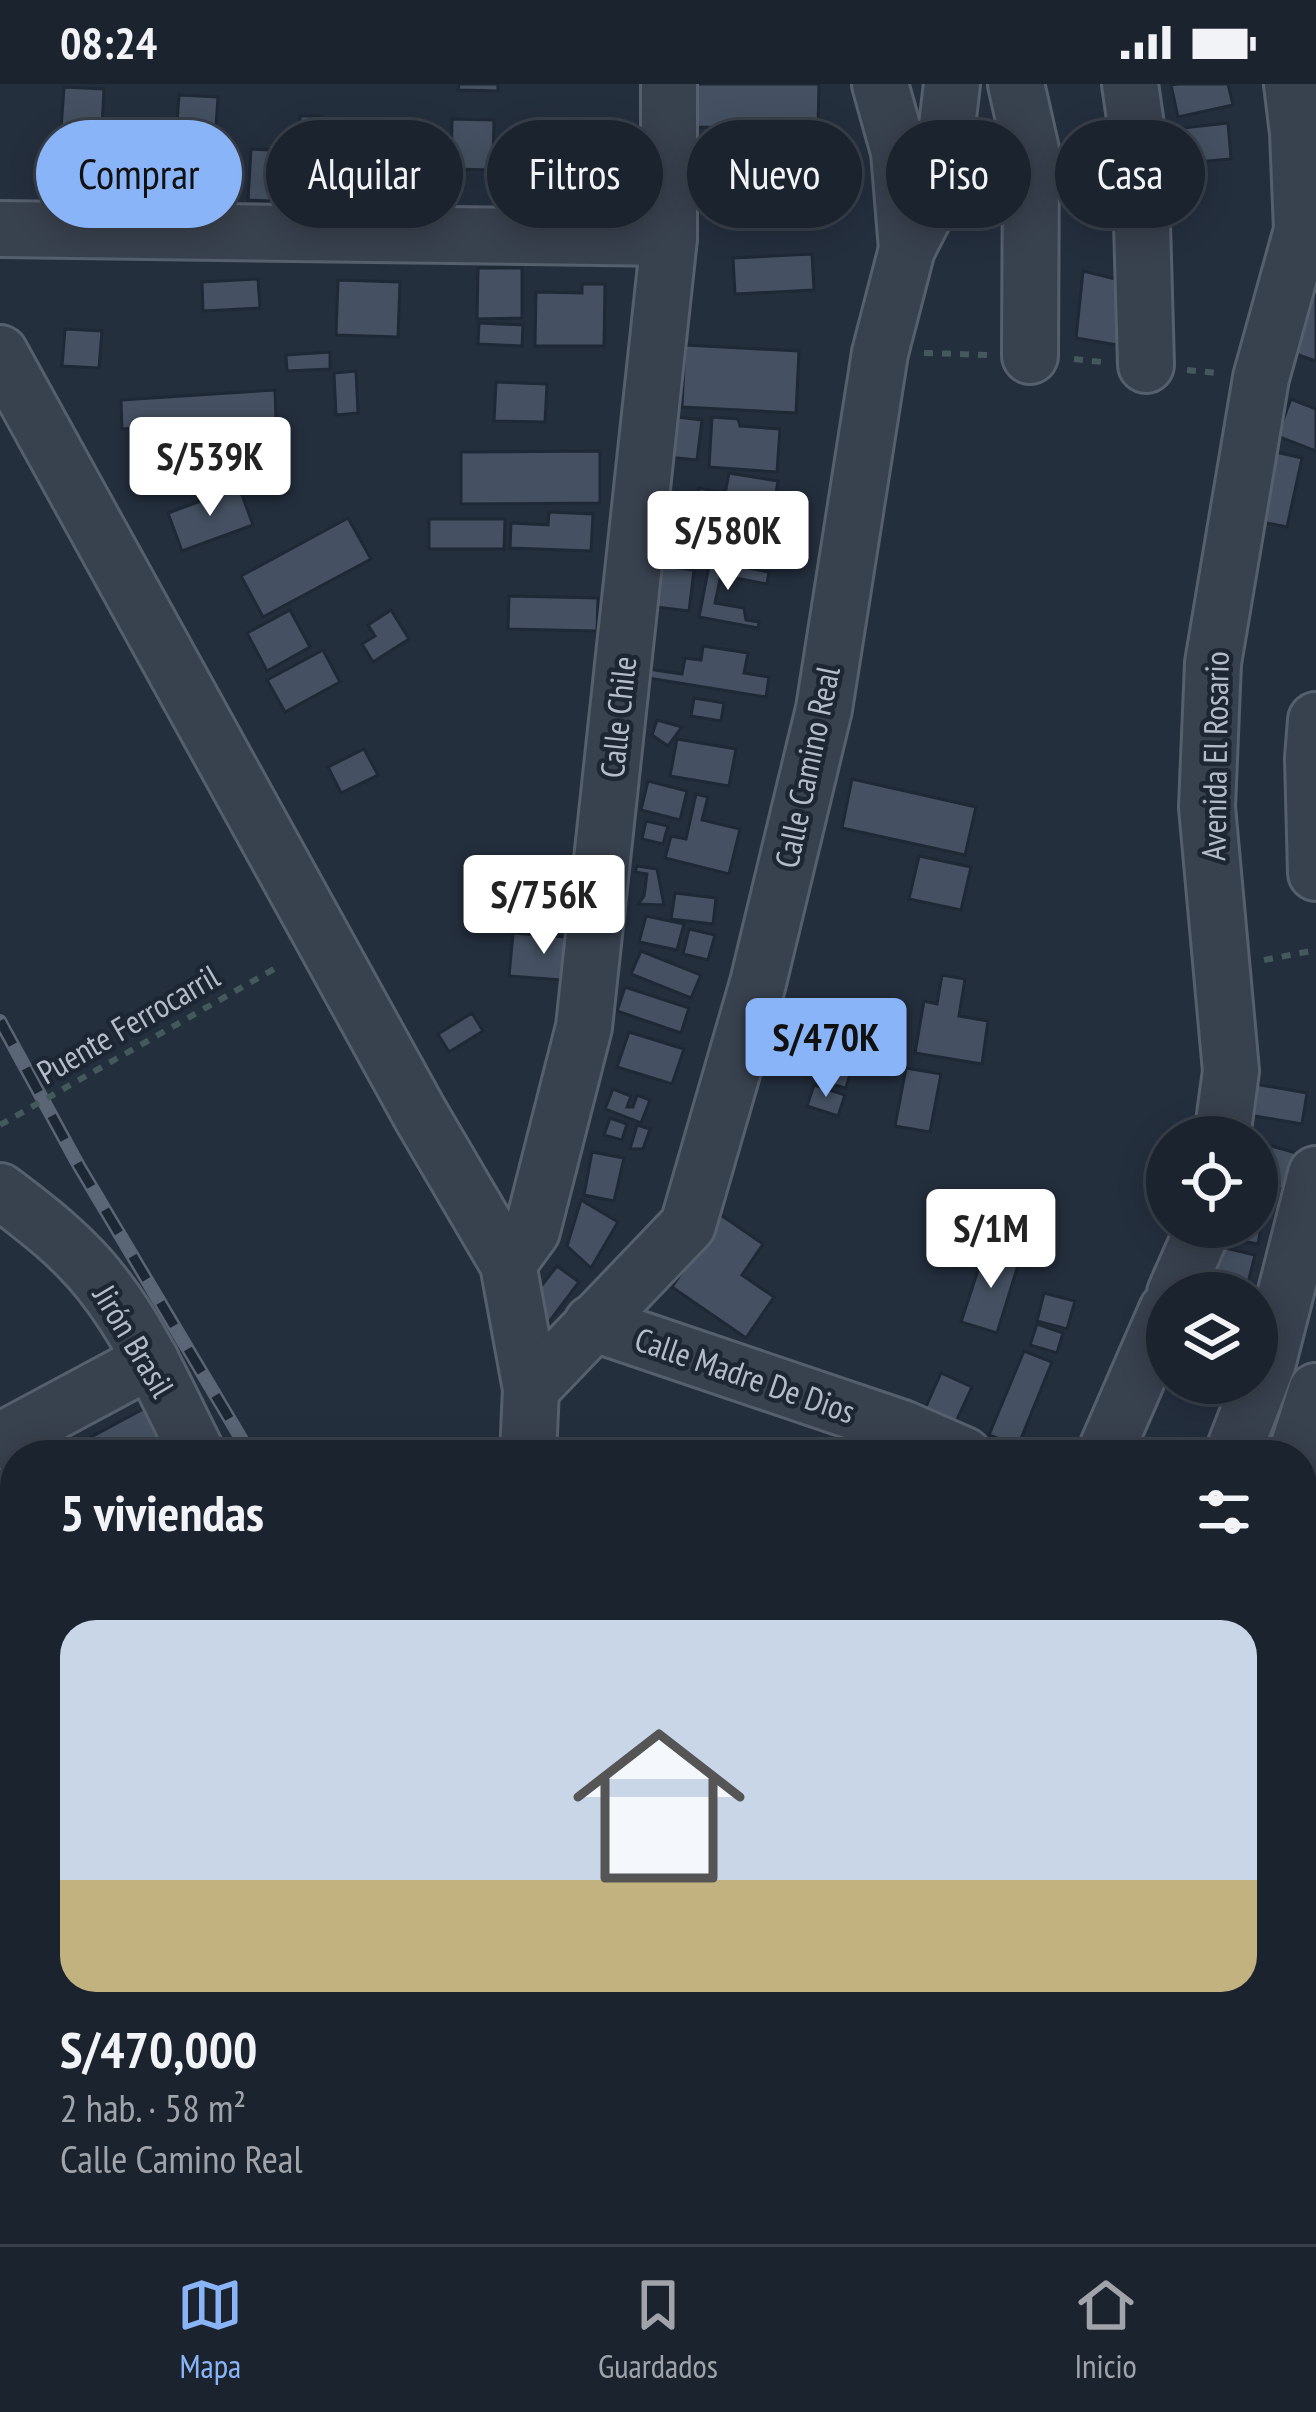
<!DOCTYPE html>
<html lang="es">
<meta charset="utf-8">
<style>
body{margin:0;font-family:"PT Sans Narrow",sans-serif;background:#242b36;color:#f1f3f6;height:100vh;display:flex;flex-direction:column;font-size:45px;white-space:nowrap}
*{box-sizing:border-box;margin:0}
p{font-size:39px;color:#a0a4aa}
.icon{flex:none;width:66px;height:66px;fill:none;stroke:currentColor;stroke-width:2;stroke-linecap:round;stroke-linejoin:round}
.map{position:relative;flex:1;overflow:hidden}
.side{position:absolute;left:0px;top:1356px;width:1317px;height:804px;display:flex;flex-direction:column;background:#1b232e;border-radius:48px 48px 0 0;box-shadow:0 6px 30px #0003,0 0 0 3px #39404a}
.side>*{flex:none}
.hud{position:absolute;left:36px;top:36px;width:1245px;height:108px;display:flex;gap:24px}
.fabs{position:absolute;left:1146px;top:1032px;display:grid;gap:24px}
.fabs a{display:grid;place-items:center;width:132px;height:132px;border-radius:50%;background:#1b232e;box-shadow:0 6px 30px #0003,0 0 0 3px #39404a;font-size:60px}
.price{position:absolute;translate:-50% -102px;padding:0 27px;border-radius:12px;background:#fff;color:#222;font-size:39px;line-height:78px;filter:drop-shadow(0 3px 6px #0008)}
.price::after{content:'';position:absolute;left:50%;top:72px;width:36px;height:27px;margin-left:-18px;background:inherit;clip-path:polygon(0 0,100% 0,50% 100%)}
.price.active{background:#8ab4f8;color:#111}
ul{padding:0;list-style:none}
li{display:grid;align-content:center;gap:24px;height:636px;padding:0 60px}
li span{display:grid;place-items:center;height:372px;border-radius:36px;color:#555}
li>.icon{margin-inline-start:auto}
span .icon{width:216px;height:216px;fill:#fffc;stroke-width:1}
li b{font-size:51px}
h2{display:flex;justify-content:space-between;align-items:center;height:144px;padding:0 60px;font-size:51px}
.tag{padding:0 42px;border-radius:54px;background:#1b232e;box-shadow:0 6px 30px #0003,0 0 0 3px #39404a;font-size:42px;line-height:108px}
.tag.active{background:#8ab4f8;color:#111}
.status{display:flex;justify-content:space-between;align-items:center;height:84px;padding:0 60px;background:#1b232e;direction:ltr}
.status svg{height:33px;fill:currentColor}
.menu{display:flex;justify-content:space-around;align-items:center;height:168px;border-top:3px solid #39404a;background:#1b232e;font-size:33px;color:#a0a4aa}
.menu a{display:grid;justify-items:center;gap:6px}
.menu .active{color:#8ab4f8}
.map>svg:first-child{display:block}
.building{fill:#455162;stroke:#1f2835;stroke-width:3}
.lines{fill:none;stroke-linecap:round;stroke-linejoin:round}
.minor-casing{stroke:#565f6c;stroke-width:60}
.path{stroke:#44595c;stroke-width:6;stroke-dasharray:9 9;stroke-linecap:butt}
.minor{stroke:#38414e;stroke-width:54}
.rail-casing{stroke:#5a6575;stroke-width:14}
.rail{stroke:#1d2633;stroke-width:9;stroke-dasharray:27;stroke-linecap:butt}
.path-bridge{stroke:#44595c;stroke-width:6;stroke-dasharray:9 9;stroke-linecap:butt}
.labels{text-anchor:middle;stroke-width:9;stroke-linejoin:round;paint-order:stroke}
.street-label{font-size:33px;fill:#b4bcc9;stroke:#1d2633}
</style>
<div class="status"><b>08:24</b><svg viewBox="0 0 49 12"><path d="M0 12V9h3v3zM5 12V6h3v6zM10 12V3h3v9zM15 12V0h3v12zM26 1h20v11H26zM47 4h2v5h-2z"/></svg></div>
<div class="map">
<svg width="1316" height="2160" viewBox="0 0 1316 2160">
<rect width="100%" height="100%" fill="#242f3e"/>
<g class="building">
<path d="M459 0H498V7L458 6Z"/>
<path d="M692 0H819L818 45 691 43Z"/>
<path d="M1178 0H1228L1233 21 1178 33 1171 1Z"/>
<path d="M64 3 104 5 101 62 60 60Z"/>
<path d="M179 11 218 13 213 84 174 82Z"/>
<path d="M300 32H321L320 84H299Z"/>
<path d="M452 35 494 36 493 86 451 85Z"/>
<path d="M554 35 614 42 604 125 545 118Z"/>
<path d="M325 36 364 38 362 84 323 82Z"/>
<path d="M1228 39 1231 75 1185 79 1182 44Z"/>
<path d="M124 44 163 46 159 113 120 111Z"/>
<path d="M731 62 816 65 815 92 729 90Z"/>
<path d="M251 65 292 67 290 118 248 116Z"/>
<path d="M397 69 436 70 434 118 395 116Z"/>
<path d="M812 170 814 206 735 210 733 174Z"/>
<path d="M478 184H522V234L477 235Z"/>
<path d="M1083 187 1144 202 1135 264 1076 254Z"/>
<path d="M258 195 260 224 203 227 202 198Z"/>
<path d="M338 196 400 198 398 253 336 251Z"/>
<path d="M582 200H605L604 262H535L536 208 582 209Z"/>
<path d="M1315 201H1316V277L1290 268Z"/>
<path d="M479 239 523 241 522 262 478 260Z"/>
<path d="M65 245 102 247 99 284 62 282Z"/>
<path d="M685 261 799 267 796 329 682 323Z"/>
<path d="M330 268V285L287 287 286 271Z"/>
<path d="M356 287 358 329 336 331 334 289Z"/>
<path d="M496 298 547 300 545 338 494 337Z"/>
<path d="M275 306 276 336 122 345 121 316Z"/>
<path d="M1291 315 1316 325V367L1277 352Z"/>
<path d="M662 331 702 336 697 376 657 372Z"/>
<path d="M712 333 738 335 740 342 780 345 777 388 709 383Z"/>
<path d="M195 349 203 399 156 407 149 366 172 362 170 354Z"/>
<path d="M264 351 274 389 210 405 200 368Z"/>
<path d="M1267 366 1302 374 1287 443 1252 436Z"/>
<path d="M600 367V419L461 420V368Z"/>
<path d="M729 389 778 397 771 440 721 431Z"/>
<path d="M239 403 253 441 182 467 168 429Z"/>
<path d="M699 404 718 408 713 433 742 439 735 470 687 461Z"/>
<path d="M549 428 593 430 591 467 510 464 511 439 548 441Z"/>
<path d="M348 434 371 475 263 533 241 492Z"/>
<path d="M429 435H505L504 465H429Z"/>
<path d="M710 477 769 488 767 500 721 491 715 519 744 524 746 536 759 538 758 544 699 533Z"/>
<path d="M653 480 694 486 689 527 648 522Z"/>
<path d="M509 512 598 514 597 547 508 545Z"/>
<path d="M290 526 310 563 267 587 247 549Z"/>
<path d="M391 526 409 555 373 578 362 560 375 552 368 541Z"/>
<path d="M703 562 748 569 744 589 769 593 766 613 642 593 641 584 682 590 685 574 701 576Z"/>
<path d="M323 566 340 598 285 628 267 596Z"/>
<path d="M694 614 724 619 721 637 691 632Z"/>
<path d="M657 636 682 643 668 662 652 651Z"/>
<path d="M677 655 736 665 729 702 670 692Z"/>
<path d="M364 665 378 691 341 709 328 683Z"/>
<path d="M852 695 976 723 965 771 842 744Z"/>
<path d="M648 697 687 707 680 736 641 726Z"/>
<path d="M696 710 708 713 702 736 740 745 729 790 665 774 671 752 686 755Z"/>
<path d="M646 737 668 742 663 760 642 755Z"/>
<path d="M919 772 971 783 961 826 909 815Z"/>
<path d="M637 782 657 785 664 821 638 820 644 812 647 790 635 788Z"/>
<path d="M510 804 584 805 583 833 510 831Z"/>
<path d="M675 809 716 814 713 840 671 835Z"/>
<path d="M646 832 684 840 677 866 639 858Z"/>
<path d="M689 845 715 851 708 876 683 870Z"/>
<path d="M513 849 579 854 575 897 509 892Z"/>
<path d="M641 867 701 891 691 914 631 890Z"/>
<path d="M942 891 965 895 959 932 988 937 982 980 915 969 924 917 937 920Z"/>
<path d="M625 903 689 924 681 949 617 927Z"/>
<path d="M472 929 483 947 449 968 438 950Z"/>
<path d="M629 948 684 965 672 1000 617 983Z"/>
<path d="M830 966 855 972 846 1004 822 998Z"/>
<path d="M906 984 941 990 930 1048 895 1042Z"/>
<path d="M1255 1000 1307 1009 1302 1040 1249 1031Z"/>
<path d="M814 1001 845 1011 838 1032 807 1022Z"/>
<path d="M613 1005 631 1012 627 1023H633L637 1011 650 1016 641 1039 605 1025Z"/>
<path d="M610 1034 627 1040 622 1056 604 1051Z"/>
<path d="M637 1041 650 1045 643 1065H630Z"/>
<path d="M1257 1058 1300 1070 1289 1107 1257 1097Z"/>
<path d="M592 1068 624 1074 614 1117 584 1111Z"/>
<path d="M1257 1114 1266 1116 1258 1160 1237 1156 1236 1162 1223 1160 1226 1143H1257Z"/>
<path d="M581 1116 618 1138 591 1184 567 1162Z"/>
<path d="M721 1131 763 1160 742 1191 774 1213 746 1254 672 1203Z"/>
<path d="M1221 1163 1255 1171 1246 1207 1213 1200Z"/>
<path d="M985 1165 1020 1175 997 1249 961 1238Z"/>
<path d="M557 1182 579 1198 543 1246 520 1229Z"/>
<path d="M1044 1209 1075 1217 1067 1245 1037 1237Z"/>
<path d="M1037 1240 1063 1249 1057 1269 1030 1261Z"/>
<path d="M1024 1267 1052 1278 1018 1362 989 1351Z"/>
<path d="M941 1289 972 1303 954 1342 924 1327Z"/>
<path d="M147 1323 165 1357 140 1371H67L65 1367Z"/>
<path d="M0 1407 15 1433V1440L0 1448Z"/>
<path d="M15 1454V1519L5 1525 0 1515V1463Z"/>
<path d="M15 1656V1692L0 1664Z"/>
<path d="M15 1794V1857L0 1832V1803Z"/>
<path d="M0 2015 15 2021V2042L7 2062 0 2059Z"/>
<path d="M1101 2145H1131L1130 2159 1101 2157Z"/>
</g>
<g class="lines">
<defs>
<g id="minor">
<path d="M880 0 899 68 907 165"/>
<path d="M1016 0 1031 66 1030 272"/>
<path d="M1130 0 1140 69 1146 281"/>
<path d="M0 145 669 154"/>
<path d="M0 269 420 1030 508 1180 531 1305 528 1371"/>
<path d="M1316 636 1313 674 1316 789"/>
<path d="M1222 1053 1231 987 1207 723 1213 579 1261 294 1302 146 1298 49 1292 0"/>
<path d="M0 1107C36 1134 75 1164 103 1201 143 1252 169 1314 198 1371"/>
<path d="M508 1180 532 1147 584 943 669 154V0"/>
<path d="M1175 1209 1204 1143"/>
<path d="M592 1239 902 1344 964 1371"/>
<path d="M531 1305 688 1141 758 899 824 625 880 269 907 165 940 101 952 0"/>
<path d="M0 1357 151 1276"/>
<path d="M1104 1371 1167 1226"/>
<path d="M1232 1371 1268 1278 1316 1090"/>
<path d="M1296 1371 1316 1307"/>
<path d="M1302 1652 1316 1614"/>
<path d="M1302 1836 1316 1838"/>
<path d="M1302 2090 1304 2046 1316 1992"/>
<path d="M329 2145V2160"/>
<path d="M17 2160 22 2145"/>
<path d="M493 2160 495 2145"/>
<path d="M578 2160 579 2145"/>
<path d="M736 2160 737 2145"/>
<path d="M962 2160 966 2145"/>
<path d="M1148 2160V2145"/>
<path d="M1298 2160 1299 2145"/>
</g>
</defs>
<use href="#minor" class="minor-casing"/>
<g class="path">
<path d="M924 269 989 271"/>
<path d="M1074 275 1102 278"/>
<path d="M1187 286 1216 289"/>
<path d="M1264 876 1316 866"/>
</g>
<use href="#minor" class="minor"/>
<defs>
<g id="rail">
<path d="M0 937 79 1082 251 1371"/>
<path d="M424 2145V2160"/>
</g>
</defs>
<use href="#rail" class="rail-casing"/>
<use href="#rail" class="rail"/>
<path class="path-bridge" d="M0 1041 281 881"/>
</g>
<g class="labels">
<g class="street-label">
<text transform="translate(618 633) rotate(-84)" y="12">Calle Chile</text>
<text transform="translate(1215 672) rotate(-89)" y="12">Avenida El Rosario</text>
<text transform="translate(807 683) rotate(-78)" y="12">Calle Camino Real</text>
<text transform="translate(128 940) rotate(-30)" y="12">Puente Ferrocarril</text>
<text transform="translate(134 1257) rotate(59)" y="12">Jirón Brasil</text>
<text transform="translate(745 1291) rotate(19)" y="12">Calle Madre De Dios</text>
</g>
</g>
</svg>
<div class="fabs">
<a><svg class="icon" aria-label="locate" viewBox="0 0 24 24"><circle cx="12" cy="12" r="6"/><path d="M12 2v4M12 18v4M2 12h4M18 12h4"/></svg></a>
<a><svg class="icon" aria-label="layers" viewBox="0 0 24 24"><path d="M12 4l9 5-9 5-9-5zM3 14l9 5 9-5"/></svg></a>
</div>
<b class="price" style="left:210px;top:435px">S/539K</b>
<b class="price" style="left:728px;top:509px">S/580K</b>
<b class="price" style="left:544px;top:873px">S/756K</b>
<b class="price active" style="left:826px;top:1016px">S/470K</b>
<b class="price" style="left:991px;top:1207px">S/1M</b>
<div class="hud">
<a class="tag active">Comprar</a>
<a class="tag">Alquilar</a>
<a class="tag">Filtros</a>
<a class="tag">Nuevo</a>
<a class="tag">Piso</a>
<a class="tag">Casa</a>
</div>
<section class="side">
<h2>5 viviendas<svg class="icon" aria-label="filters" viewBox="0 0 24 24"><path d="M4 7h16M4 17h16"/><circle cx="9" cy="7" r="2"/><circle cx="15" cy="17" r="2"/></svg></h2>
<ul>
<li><span style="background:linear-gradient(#c9d6e8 70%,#c2b280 0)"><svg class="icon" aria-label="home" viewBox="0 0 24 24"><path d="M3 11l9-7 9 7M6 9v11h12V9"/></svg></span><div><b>S/470,000</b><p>2 hab. · 58 m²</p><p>Calle Camino Real</p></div></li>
</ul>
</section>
</div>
<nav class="menu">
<a class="active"><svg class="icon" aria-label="map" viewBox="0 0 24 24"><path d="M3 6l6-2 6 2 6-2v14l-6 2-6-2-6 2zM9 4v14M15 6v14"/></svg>Mapa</a>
<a><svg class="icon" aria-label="saved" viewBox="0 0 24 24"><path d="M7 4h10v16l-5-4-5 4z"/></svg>Guardados</a>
<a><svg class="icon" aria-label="home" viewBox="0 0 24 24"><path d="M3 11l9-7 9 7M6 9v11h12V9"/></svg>Inicio</a>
</nav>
